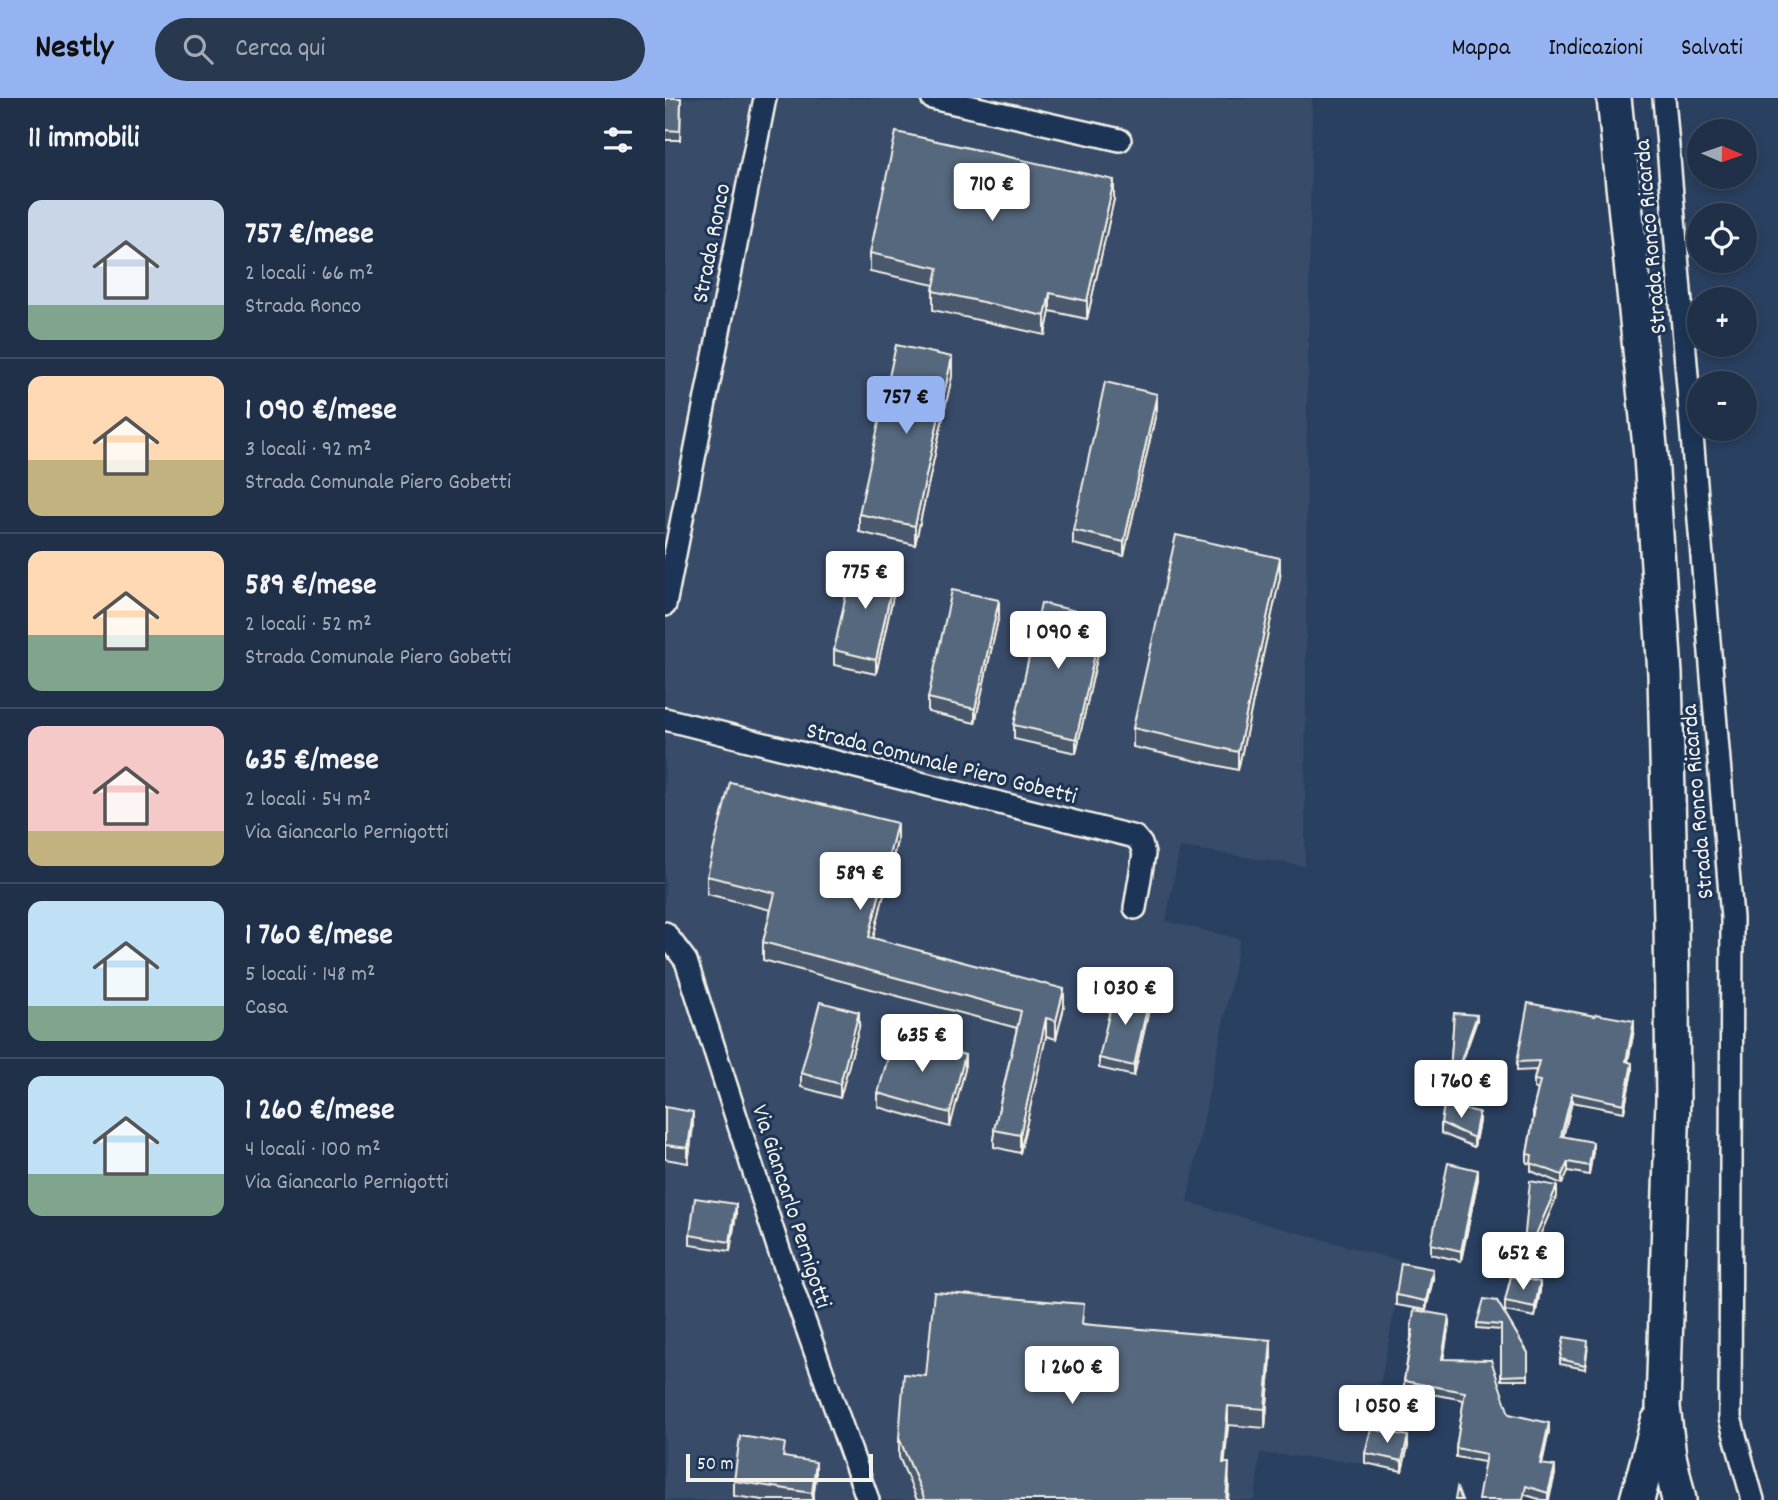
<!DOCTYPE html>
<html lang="it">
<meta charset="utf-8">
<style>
body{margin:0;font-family:Dekko,sans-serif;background:#28384f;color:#f1f3f6;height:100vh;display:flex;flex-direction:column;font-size:26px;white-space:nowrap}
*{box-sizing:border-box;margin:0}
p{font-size:23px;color:#a2a9b4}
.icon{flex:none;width:38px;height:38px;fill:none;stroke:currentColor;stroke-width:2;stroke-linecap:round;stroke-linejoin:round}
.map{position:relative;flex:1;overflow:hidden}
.drawer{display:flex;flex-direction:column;background:#203048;width:665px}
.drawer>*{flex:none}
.needle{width:46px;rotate:92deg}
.tools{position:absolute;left:1022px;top:21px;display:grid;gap:14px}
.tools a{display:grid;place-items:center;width:70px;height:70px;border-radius:50%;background:#203048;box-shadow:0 4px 10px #0003,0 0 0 2px #3d4b60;font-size:35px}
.scale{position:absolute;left:21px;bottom:18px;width:187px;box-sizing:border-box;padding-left:7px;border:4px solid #f4f1e8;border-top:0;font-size:19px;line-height:24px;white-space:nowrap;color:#f4f1e8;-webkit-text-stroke:5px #1d3557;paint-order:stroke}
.price{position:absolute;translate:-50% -60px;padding:0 16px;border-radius:7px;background:#fff;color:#222;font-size:23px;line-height:46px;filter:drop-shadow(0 2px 4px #0008)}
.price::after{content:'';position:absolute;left:50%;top:42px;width:21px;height:16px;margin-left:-10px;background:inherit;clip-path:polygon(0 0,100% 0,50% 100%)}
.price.selected{background:#95b2f1;color:#111}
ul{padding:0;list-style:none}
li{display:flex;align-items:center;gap:21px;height:175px;padding:0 28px}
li+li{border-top:2px solid #3d4b60}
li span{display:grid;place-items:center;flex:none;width:196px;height:140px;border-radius:14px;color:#555}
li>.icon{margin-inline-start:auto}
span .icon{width:84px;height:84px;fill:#fffc;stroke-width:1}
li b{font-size:30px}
h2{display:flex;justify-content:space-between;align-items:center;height:84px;padding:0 28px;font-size:30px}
header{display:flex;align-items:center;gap:42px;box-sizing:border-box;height:98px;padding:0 35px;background:#95b2f1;color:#111}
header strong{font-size:33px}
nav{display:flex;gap:38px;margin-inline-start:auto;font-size:24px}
.search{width:490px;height:63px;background:#28384f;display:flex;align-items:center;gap:18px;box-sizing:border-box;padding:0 24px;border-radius:38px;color:#a2a9b4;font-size:26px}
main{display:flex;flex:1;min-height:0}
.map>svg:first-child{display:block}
.built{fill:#374c69}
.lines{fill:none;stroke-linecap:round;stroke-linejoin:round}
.street-casing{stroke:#f4f1e8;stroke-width:26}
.primary-casing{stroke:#f4f1e8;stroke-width:38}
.street{stroke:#1d3557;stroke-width:21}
.primary{stroke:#1d3557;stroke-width:33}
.wall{fill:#4a596c;stroke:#f4f1e8;stroke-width:2}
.shaded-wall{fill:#3c4858;stroke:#f4f1e8;stroke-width:2}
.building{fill:#56677d;stroke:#f4f1e8;stroke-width:2}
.labels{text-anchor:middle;stroke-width:6;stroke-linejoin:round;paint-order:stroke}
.street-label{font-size:24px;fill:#f4f1e8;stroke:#1d3557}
</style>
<header>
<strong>Nestly</strong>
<div class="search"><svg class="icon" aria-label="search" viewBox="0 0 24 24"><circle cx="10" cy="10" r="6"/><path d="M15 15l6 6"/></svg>Cerca qui</div>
<nav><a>Mappa</a><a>Indicazioni</a><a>Salvati</a></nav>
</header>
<main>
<section class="drawer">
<h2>11 immobili<svg class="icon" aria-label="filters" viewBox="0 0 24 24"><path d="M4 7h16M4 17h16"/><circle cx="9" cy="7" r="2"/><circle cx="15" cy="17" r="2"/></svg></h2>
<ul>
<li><span style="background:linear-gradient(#c9d6e8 75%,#7fa58c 0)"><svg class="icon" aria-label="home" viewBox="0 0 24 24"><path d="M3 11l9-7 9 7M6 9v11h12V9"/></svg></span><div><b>757 €/mese</b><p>2 locali · 66 m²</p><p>Strada Ronco</p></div></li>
<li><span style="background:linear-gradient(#ffd9b3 60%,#c2b280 0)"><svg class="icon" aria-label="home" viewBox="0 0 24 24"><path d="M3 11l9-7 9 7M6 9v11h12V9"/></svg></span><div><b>1 090 €/mese</b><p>3 locali · 92 m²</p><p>Strada Comunale Piero Gobetti</p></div></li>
<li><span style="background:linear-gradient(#ffd9b3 60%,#7fa58c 0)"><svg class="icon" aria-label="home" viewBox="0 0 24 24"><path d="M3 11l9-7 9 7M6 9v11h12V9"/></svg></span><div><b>589 €/mese</b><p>2 locali · 52 m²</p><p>Strada Comunale Piero Gobetti</p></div></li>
<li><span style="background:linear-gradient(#f6c9c9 75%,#c2b280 0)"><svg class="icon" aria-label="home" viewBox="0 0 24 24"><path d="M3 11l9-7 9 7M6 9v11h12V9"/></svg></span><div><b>635 €/mese</b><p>2 locali · 54 m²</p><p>Via Giancarlo Pernigotti</p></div></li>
<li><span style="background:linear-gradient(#bfe0f5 75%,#7fa58c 0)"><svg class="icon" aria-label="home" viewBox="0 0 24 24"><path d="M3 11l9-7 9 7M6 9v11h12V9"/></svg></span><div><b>1 760 €/mese</b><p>5 locali · 148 m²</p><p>Casa</p></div></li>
<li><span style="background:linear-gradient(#bfe0f5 70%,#7fa58c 0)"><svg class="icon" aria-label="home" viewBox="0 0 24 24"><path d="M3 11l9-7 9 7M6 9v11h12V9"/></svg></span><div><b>1 260 €/mese</b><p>4 locali · 100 m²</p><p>Via Giancarlo Pernigotti</p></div></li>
</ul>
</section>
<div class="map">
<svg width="1113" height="1402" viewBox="0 0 1113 1402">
<rect width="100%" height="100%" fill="#2a4060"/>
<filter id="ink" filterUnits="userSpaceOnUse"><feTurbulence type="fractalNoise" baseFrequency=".0143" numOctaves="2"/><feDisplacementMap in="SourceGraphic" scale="14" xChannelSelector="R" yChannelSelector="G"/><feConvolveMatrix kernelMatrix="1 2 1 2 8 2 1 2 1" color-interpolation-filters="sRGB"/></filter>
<g filter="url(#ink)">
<path class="built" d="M0 0H647L642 319 640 768 515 749 501 823 575 841 522 1104 739 1164 700 1365 595 1355 590 1402H0Z"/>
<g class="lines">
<defs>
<g id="street">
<path d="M267 0 455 42"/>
<path d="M999 0 1067 820 1065 1320 1088 1402"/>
<path d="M0 507 100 0"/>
<path d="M0 621 470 739 476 746 479 756 470 810"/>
<path d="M0 835 21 863 114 1152 203 1402"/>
</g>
<g id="primary">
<path d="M949 0 986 358 1000 576 1006 820 1008 1000 998 1309 1004 1358 1014 1402"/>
<path d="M972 1402 993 1324"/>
</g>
</defs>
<use href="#street" class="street-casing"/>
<use href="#primary" class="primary-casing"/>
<use href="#street" class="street"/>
<use href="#primary" class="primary"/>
</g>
<g class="wall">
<path d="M0 0H16L15 42H0Z"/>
<path d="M449 101 422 221 385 213 380 237 268 212V193L269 187 205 173V155Z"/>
<path d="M287 278 250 447 194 434V416Z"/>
<path d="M492 310 459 458 408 446V432Z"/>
<path d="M615 479 573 672 468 649V630Z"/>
<path d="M230 489 211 576 169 567V552Z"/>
<path d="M334 517 310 625 263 614V600Z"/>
<path d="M438 533 411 655 349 641V627Z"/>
<path d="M232 743 208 840 399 909 391 941 381 938 355 1055 329 1049V1032L352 930 98 862V844L106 812 42 796V778Z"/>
<path d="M485 907 469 978 434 970V960Z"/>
<path d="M789 915 812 922 791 981 785 980Z"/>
<path d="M194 929 175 1000 136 989V975Z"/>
<path d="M969 932 963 964 967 973 959 1014 907 1004 898 1038 928 1053 924 1077 903 1073 897 1086 866 1073V1066L862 1065V1056L868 1021V1012L873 992 869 990V982L871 972 852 973V964Z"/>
<path d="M300 971 285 1029 213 1009V995Z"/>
<path d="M0 1009 28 1028 23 1065 0 1061Z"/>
<path d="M814 1023 809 1049 776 1035V1025Z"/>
<path d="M813 1081 796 1163 766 1156V1146Z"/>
<path d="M892 1098 862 1167 858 1166V1156Z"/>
<path d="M71 1116 65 1153 25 1147V1137Z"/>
<path d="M768 1181 761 1212 731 1207V1197Z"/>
<path d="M875 1193 870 1219 840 1213V1203Z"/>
<path d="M832 1203 863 1255V1282H836V1232L812 1230V1225Z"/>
<path d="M419 1226 606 1260 600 1330 563 1327 559 1365 564 1384 563 1402H252L234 1359V1340L261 1278Z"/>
<path d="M784 1226 778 1261 844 1316 884 1333 877 1366 890 1376 884 1402H877L861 1397 819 1364 791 1359V1350L799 1302 739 1291V1283L746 1240V1232Z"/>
<path d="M923 1248 920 1271 895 1266V1261Z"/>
<path d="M743 1348 737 1373 700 1365V1355Z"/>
<path d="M120 1359 151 1378 148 1402H98L69 1398V1383Z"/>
</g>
<g class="shaded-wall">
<path d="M449 82V101L422 221V203Z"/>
<path d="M385 195V213L380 237V218Z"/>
<path d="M287 259V278L250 447V428Z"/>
<path d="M492 296V310L459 458V444Z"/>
<path d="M615 460V479L573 672V654Z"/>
<path d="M230 474V489L211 576V562Z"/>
<path d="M334 502V517L310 625V611Z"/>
<path d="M438 519V533L411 655V641Z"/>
<path d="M232 725V743L204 857V839Z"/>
<path d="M399 891V909L391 941V923Z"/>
<path d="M485 897V907L469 978V968Z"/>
<path d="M194 914V929L175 1000V986Z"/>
<path d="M812 917V922L791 981V976Z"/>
<path d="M381 920V938L355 1055V1037Z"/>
<path d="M969 923V932L961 972V963Z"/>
<path d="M300 957V971L285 1029V1015Z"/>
<path d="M967 965V973L959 1014V1006Z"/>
<path d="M907 995V1004L896 1047V1038Z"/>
<path d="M28 1014V1028L23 1065V1050Z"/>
<path d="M814 1014V1023L809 1049V1040Z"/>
<path d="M928 1044V1053L924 1077V1068Z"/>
<path d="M903 1064V1073L897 1086V1077Z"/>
<path d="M813 1072V1081L796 1163V1153Z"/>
<path d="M892 1088V1098L862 1167V1157Z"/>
<path d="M71 1106V1116L65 1153V1144Z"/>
<path d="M768 1171V1181L761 1212V1203Z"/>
<path d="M875 1184V1193L870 1219V1209Z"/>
<path d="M784 1218V1226L777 1269V1261Z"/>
<path d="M606 1242V1260L600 1330V1311Z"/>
<path d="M563 1308V1327L558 1384V1365Z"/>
<path d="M884 1325V1333L875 1374V1366Z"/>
<path d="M743 1338V1348L737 1373V1363Z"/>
<path d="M151 1364V1378L148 1402H147Z"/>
<path d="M564 1365 563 1402H561Z"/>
<path d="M890 1368V1376L883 1402V1395Z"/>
</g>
<g class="building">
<path d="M0 0H16L15 33 0 32Z"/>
<path d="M231 34 449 82 422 203 385 195 380 218 268 193 273 170 205 155Z"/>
<path d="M231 247 287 259 250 428 194 416Z"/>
<path d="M440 284 492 296 459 444 408 432Z"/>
<path d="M511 437 615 460 573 654 468 630Z"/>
<path d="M188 465 230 474 211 562 169 552Z"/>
<path d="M287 492 334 502 310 611 263 600Z"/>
<path d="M376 505 438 519 411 641 349 627Z"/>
<path d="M65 684 232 725 204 839 399 891 391 923 381 920 355 1037 329 1032 356 913 98 844 110 795 42 778Z"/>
<path d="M450 890 485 897 469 968 434 960Z"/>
<path d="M155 904 194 914 175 986 136 975Z"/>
<path d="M863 905 930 918 931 916 969 923 961 963 967 965 959 1006 907 995 896 1038 928 1044 924 1068 903 1064 897 1077 866 1065 867 1057 862 1056 870 1012H868L875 983 869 982 874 963 852 964Z"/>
<path d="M789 915 812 917 791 976 785 975Z"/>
<path d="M229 938 300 957 285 1015 213 995Z"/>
<path d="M779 1007 814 1014 809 1040 776 1025Z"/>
<path d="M0 1009 28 1014 23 1050 0 1047Z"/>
<path d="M783 1065 813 1072 796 1153 766 1146Z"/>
<path d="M865 1083 892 1088 862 1157 858 1156Z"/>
<path d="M30 1100 71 1106 65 1144 25 1137Z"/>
<path d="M736 1165 768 1171 761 1203 731 1197Z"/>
<path d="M846 1178 875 1184 870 1209 840 1203Z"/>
<path d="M269 1194 419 1206 417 1226 606 1242 600 1311 563 1308 558 1365H564L561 1402H260L234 1340 239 1276 261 1278Z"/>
<path d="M819 1201 832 1203 863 1255V1277L836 1278V1227L812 1225Z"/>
<path d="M749 1212 784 1218 777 1261 826 1262 844 1316 884 1325 875 1366 890 1368 883 1395 861 1388 858 1402H813L821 1356 791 1350 800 1294 739 1283 748 1232H746Z"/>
<path d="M899 1239 923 1243 920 1267 895 1261Z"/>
<path d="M706 1331 743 1338 737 1363 700 1355Z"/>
<path d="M75 1338 120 1345 118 1359 151 1364 147 1395 69 1383Z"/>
<path d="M792 1390 797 1402H790Z"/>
</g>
</g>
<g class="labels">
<g class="street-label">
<text transform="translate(984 139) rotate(-95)" y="8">Strada Ronco Ricarda</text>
<text transform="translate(45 145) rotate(-79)" y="8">Strada Ronco</text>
<text transform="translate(277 664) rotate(14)" y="8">Strada Comunale Piero Gobetti</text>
<text transform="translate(1031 704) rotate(-95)" y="8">Strada Ronco Ricarda</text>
<text transform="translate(128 1108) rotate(72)" y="8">Via Giancarlo Pernigotti</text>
</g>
</g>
</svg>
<div class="tools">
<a><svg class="needle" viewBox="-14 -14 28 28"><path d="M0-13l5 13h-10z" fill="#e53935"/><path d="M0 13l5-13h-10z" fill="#a2a9b4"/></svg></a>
<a><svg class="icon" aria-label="locate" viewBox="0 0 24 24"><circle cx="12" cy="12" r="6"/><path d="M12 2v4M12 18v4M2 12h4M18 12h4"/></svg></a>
<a>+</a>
<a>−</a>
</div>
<div class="scale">50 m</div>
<b class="price" style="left:327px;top:125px">710 €</b>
<b class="price selected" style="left:241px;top:338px">757 €</b>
<b class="price" style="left:200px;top:513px">775 €</b>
<b class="price" style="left:393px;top:573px">1 090 €</b>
<b class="price" style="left:195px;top:814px">589 €</b>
<b class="price" style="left:460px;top:929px">1 030 €</b>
<b class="price" style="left:257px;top:976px">635 €</b>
<b class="price" style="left:796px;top:1022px">1 760 €</b>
<b class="price" style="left:858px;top:1194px">652 €</b>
<b class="price" style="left:407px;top:1308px">1 260 €</b>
<b class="price" style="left:722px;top:1347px">1 050 €</b>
</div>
</main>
